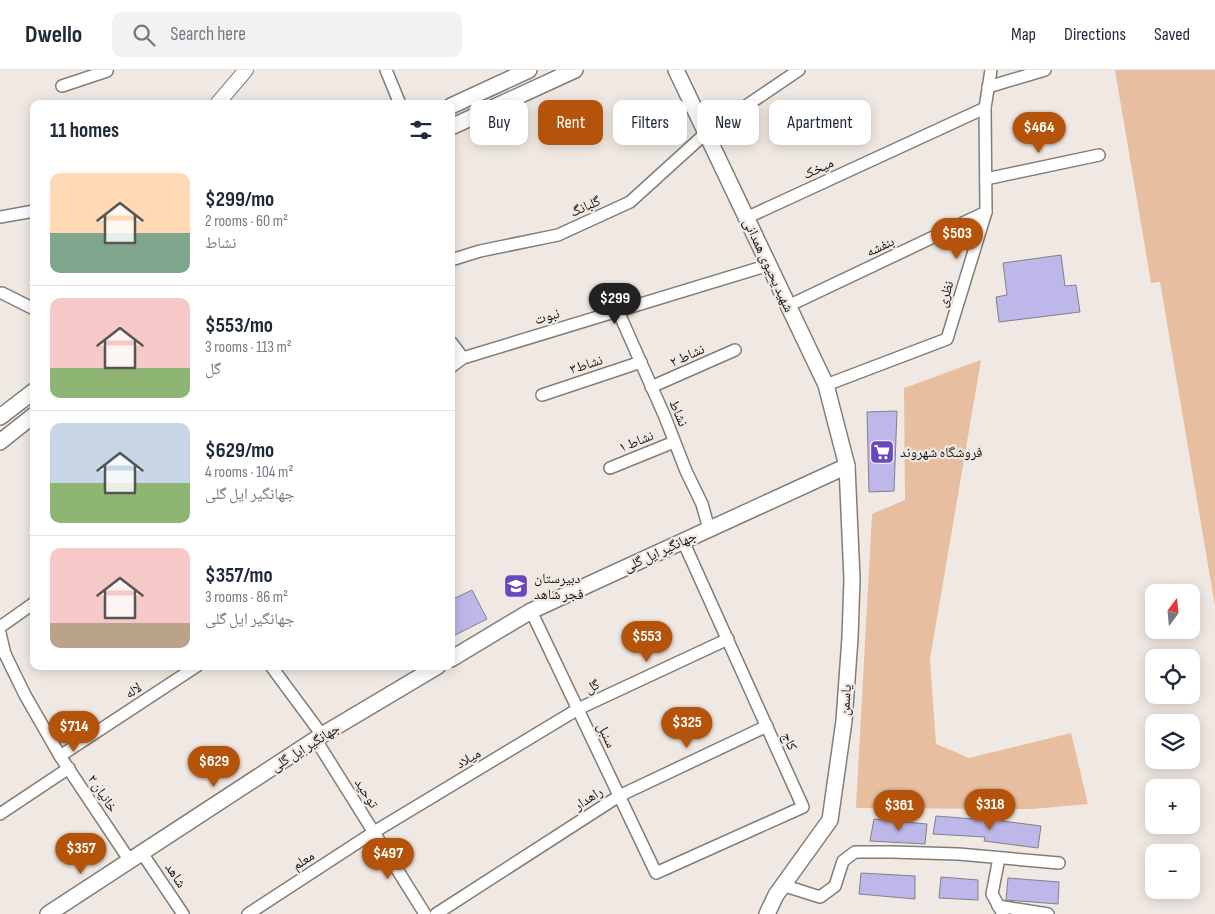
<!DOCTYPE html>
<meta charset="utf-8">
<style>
body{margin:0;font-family:"Sofia Sans Condensed","Noto Naskh Arabic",sans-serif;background:#f2f2f3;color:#1f2937;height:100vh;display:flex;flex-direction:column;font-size:19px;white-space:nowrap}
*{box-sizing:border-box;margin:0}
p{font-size:16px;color:#747a83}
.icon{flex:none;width:28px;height:28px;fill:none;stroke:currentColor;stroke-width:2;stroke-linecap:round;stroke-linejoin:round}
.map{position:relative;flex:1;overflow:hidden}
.side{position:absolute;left:30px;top:30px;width:425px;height:570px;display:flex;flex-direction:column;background:#fff;border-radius:10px;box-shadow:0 2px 12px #0003}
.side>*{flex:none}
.hud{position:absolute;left:470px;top:30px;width:475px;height:45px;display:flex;gap:10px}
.needle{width:32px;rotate:16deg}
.tools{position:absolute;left:1145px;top:514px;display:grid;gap:10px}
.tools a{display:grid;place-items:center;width:55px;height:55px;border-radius:10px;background:#fff;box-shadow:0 2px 12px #0003;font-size:25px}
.price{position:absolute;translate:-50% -42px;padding:0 11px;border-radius:18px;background:#b45309;color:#fff;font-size:16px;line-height:32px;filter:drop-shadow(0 1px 2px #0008)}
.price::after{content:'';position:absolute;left:50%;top:30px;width:15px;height:11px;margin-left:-8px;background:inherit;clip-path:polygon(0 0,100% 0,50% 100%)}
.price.selected{background:#222;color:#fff}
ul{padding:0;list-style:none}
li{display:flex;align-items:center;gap:15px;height:125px;padding:0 20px}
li+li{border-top:1px solid #e0e1e3}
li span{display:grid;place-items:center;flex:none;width:140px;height:100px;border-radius:10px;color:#555}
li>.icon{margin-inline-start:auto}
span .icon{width:60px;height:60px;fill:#fffc;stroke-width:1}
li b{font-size:21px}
h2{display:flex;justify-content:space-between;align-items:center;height:60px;padding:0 20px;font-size:21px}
.chip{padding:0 18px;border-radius:10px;background:#fff;box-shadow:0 2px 12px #0003;font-size:18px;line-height:45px}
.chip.selected{background:#b45309;color:#fff}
header{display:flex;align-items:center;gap:30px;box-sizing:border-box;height:70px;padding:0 25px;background:#fff;border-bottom:1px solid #e0e1e3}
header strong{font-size:24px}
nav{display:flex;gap:28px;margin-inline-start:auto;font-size:18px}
.search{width:350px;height:45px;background:#f2f2f3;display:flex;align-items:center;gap:12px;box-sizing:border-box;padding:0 18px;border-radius:10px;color:#747a83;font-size:19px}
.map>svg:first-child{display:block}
.green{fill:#e7bfa0}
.building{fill:#beb7e9;stroke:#818188}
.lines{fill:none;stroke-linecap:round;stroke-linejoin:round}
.minor-casing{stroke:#837d78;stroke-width:14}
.tertiary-casing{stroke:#837d78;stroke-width:16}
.secondary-casing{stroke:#837d78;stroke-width:18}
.minor{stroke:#fff;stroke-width:11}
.tertiary{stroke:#fff;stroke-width:14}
.secondary{stroke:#fff;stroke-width:15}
.labels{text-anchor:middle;stroke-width:4.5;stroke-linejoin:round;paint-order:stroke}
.street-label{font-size:14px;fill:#171413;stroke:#f0e9e3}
.poi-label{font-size:14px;fill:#171413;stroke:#f0e9e3;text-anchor:start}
</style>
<header>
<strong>Dwello</strong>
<div class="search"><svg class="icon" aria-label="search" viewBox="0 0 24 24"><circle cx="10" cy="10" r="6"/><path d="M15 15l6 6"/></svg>Search here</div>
<nav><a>Map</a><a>Directions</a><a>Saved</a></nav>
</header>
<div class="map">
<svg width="1215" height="844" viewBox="0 0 1215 844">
<rect width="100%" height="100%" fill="#f0e9e3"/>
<g class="green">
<path d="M1115 0H1215V536L1160 212 1151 213Z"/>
<path d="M981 290 930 589 936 674 969 688 1071 663 1088 734 1032 739 856 738 872 444 905 430 904 318Z"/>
</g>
<g class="building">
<path d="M1061 185 1065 216 1076 215 1080 242 999 252 996 227 1007 225 1003 193Z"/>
<path d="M897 341 894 421 869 422 867 342Z"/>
<path d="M472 520 487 549 451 567V530Z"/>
<path d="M936 746 987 750V749L1041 756 1038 778 984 771 985 767 933 764Z"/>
<path d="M874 749 927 754 925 774 870 771Z"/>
<path d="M861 803 915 806V829L859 824Z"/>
<path d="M941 807 978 810V830L939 828Z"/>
<path d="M1008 808 1059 812 1058 834 1006 830Z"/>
</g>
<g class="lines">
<defs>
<g id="minor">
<path d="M386 0 400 34"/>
<path d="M62 16 107 1"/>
<path d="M988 17 1045 0"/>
<path d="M986 109 1099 85"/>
<path d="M0 147 34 141"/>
<path d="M746 148 985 38"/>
<path d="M451 190 480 181 558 165 630 132 706 63 799 0"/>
<path d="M2 223 34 239"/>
<path d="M788 236 986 142"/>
<path d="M618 241 665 347 686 401 702 434 709 459"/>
<path d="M451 272 463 288"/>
<path d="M451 297 463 288 769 195"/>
<path d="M826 315 947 269 986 142 985 38 991 0"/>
<path d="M651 317 735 280"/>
<path d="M542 325 641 292"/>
<path d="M610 398 674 372"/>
<path d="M531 541 656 803 803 737 683 471"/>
<path d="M0 557 34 533"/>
<path d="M0 563 5 584 25 625 60 686 130 791"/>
<path d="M271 596 322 665"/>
<path d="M316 670 425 844"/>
<path d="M60 686 197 596"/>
<path d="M0 744 69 698"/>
<path d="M142 783 183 844"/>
<path d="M999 788 992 824 1003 844"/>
<path d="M782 815 820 827 835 816 843 791 855 782H892L958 784 1059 793"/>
<path d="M998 836 1048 844"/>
<path d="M248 844 374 762 578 639 728 569"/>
<path d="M436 844 619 726 767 656"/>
</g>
<path id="tertiary" d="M217 34 246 0"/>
<g id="secondary">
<path d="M676 0 826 315 847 396 852 509 850 568 844 651 830 750 776 825 767 844"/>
<path d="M451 36 529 0"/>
<path d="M451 57 575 0"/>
<path d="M0 347 34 321"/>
<path d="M0 372 34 345"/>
<path d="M451 589 531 541 847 396"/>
<path d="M48 844 322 665 438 596"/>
</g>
</defs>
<use href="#minor" class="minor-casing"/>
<use href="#tertiary" class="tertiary-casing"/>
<use href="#secondary" class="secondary-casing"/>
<use href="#minor" class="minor"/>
<use href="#tertiary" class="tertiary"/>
<use href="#secondary" class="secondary"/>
</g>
<defs>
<symbol id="supermarket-square" viewBox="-11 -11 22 22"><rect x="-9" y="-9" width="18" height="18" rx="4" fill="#6847c0" stroke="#f0e9e3"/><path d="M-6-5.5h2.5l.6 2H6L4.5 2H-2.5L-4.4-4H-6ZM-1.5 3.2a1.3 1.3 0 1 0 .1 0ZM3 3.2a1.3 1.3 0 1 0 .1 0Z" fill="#fff"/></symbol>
<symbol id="school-square" viewBox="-11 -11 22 22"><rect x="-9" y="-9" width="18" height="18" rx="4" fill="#6847c0" stroke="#f0e9e3"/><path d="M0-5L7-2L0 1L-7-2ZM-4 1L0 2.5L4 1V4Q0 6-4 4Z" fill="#fff"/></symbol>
</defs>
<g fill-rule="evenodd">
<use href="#supermarket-square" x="868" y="368" width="28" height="28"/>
<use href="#school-square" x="502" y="502" width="28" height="28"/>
</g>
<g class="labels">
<g class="street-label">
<text transform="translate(818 98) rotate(-25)" y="5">میخک</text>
<text transform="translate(585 136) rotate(-24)" y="5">گلبانگ</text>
<text transform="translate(880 176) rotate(-25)" y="5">بنفشه</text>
<text transform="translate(769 195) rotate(65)" y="5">شهید یحیوی همدانی</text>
<text transform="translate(945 224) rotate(-73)" y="5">نظری</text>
<text transform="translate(547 246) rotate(-17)" y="5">نبوت</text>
<text transform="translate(687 285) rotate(-24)" y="5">نشاط ۲</text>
<text transform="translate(586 294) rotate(-18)" y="5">نشاط۳</text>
<text transform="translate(679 343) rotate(67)" y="5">نشاط</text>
<text transform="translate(636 371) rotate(-22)" y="5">نشاط ۱</text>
<text transform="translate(660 481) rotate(-25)" y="5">جهانگیر ایل گلی</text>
<text transform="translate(592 616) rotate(-25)" y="5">گل</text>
<text transform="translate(133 620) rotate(-33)" y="5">لاله</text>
<text transform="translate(845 630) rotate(-86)" y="5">یاسمن</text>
<text transform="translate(607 665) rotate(65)" y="5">سنبل</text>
<text transform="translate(790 671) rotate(66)" y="5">کاج</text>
<text transform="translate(305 677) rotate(-32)" y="5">جهانگیر ایل گلی</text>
<text transform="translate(468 688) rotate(-31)" y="5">میلاد</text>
<text transform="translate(103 723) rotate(56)" y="5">خانیان ۲</text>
<text transform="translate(367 723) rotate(58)" y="5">توحید</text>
<text transform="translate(588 728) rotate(-33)" y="5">راهدار</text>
<text transform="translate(303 790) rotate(-33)" y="5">معلم</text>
<text transform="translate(176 805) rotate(56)" y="5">شاهد</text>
</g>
<g class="poi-label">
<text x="900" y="387">فروشگاه شهروند</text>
<text x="534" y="513">دبیرستان<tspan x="534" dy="16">فجر شاهد</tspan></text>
</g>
</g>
</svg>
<div class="tools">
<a><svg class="needle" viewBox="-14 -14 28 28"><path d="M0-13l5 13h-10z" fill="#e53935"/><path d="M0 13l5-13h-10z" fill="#747a83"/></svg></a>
<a><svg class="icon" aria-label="locate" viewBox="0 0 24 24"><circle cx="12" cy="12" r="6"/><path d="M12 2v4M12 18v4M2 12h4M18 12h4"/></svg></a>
<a><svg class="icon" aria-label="layers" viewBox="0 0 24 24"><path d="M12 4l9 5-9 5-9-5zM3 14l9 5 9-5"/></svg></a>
<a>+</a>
<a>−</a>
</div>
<b class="price" style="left:1039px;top:84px">$464</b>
<b class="price" style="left:957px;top:190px">$503</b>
<b class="price selected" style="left:615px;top:255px">$299</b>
<b class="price" style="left:647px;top:593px">$553</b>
<b class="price" style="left:687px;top:679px">$325</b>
<b class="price" style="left:74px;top:683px">$714</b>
<b class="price" style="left:214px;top:718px">$629</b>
<b class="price" style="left:990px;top:761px">$318</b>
<b class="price" style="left:899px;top:762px">$361</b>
<b class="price" style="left:81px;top:805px">$357</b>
<b class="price" style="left:388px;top:810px">$497</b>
<div class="hud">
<a class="chip">Buy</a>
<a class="chip selected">Rent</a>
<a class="chip">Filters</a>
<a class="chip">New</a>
<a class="chip">Apartment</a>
</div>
<section class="side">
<h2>11 homes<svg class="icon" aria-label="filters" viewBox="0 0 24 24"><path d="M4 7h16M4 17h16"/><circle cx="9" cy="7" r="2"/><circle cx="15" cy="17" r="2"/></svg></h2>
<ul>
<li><span style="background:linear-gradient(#ffd9b3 60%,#7fa58c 0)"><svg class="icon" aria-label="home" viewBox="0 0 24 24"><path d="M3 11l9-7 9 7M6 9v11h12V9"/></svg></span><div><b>$299/mo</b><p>2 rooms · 60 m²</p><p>نشاط</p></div></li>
<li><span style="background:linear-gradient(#f6c9c9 70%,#8fb573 0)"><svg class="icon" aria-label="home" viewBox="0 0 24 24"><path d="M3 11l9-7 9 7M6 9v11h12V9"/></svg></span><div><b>$553/mo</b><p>3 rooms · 113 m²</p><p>گل</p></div></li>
<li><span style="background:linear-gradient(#c9d6e8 60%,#8fb573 0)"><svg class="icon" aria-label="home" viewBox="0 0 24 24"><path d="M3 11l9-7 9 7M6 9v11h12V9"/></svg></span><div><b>$629/mo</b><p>4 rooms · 104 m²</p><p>جهانگیر ایل گلی</p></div></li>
<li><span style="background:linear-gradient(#f6c9c9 75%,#b9a48a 0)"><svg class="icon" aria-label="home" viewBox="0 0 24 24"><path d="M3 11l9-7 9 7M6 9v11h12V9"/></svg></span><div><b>$357/mo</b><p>3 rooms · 86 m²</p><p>جهانگیر ایل گلی</p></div></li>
</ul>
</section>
</div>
